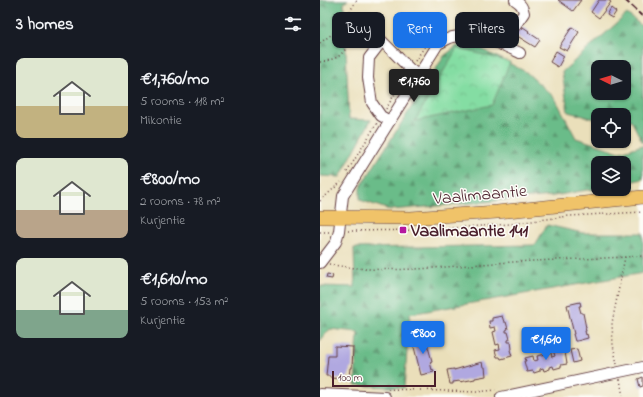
<!DOCTYPE html>
<meta charset="utf-8">
<style>
body{margin:0;font-family:"Indie Flower",sans-serif;background:#20242c;color:#f1f3f6;height:100vh;display:flex;flex-direction:column;font-size:15px;white-space:nowrap}
*{box-sizing:border-box;margin:0}
p{font-size:13px;color:#9ea1a6}
.icon{flex:none;width:22px;height:22px;fill:none;stroke:currentColor;stroke-width:2;stroke-linecap:round;stroke-linejoin:round}
.map{position:relative;flex:1;overflow:hidden}
.side{display:flex;flex-direction:column;background:#171b24;width:320px}
.side>*{flex:none}
.banner{position:absolute;left:12px;top:12px;width:251px;height:36px;display:flex;gap:8px}
.needle{width:26px;rotate:275deg}
.fabs{position:absolute;left:271px;top:60px;display:grid;gap:8px}
.fabs a{display:grid;place-items:center;width:40px;height:40px;border-radius:8px;background:#171b24;box-shadow:0 1px 3px #0004;font-size:20px}
.scale{position:absolute;left:12px;bottom:10px;width:104px;box-sizing:border-box;padding-left:4px;border:2px solid #4a1f2b;border-top:0;font-size:11px;line-height:14px;white-space:nowrap;color:#4a1f2b;-webkit-text-stroke:3px #fdfcf7;paint-order:stroke}
.price{position:absolute;translate:-50% -34px;padding:0 9px;border-radius:4px;background:#1a73e8;color:#fff;font-size:13px;line-height:26px;filter:drop-shadow(0 1px 2px #0008)}
.price::after{content:'';position:absolute;left:50%;top:24px;width:12px;height:9px;margin-left:-6px;background:inherit;clip-path:polygon(0 0,100% 0,50% 100%)}
.price.selected{background:#222;color:#fff}
ul{padding:0;list-style:none}
li{display:flex;align-items:center;gap:12px;height:100px;padding:0 16px}
li span{display:grid;place-items:center;flex:none;width:112px;height:80px;border-radius:8px;color:#555}
li>.icon{margin-inline-start:auto}
span .icon{width:48px;height:48px;fill:#fffc;stroke-width:1}
li b{font-size:17px}
h2{display:flex;justify-content:space-between;align-items:center;height:48px;padding:0 16px;font-size:17px}
.tag{padding:0 14px;border-radius:8px;background:#171b24;box-shadow:0 1px 3px #0004;font-size:14px;line-height:36px}
.tag.selected{background:#1a73e8;color:#fff}
main{display:flex;flex:1;min-height:0}
.map>svg:first-child{display:block}
.forest{fill:url(#forest-firs);stroke:#5a6e5a;fill-rule:evenodd}
.park{fill:url(#park-crowns);stroke:#677e67}
.building{fill:#b0a8e0}
.lines{fill:none;stroke-linecap:round;stroke-linejoin:round}
.minor-casing{stroke:#623c40;stroke-width:12}
.major-casing{stroke:#623c40;stroke-width:14}
.path{stroke:#623c40;stroke-width:1.5;stroke-dasharray:1 3;stroke-linecap:butt}
.minor{stroke:#fff;stroke-width:10}
.major{stroke:#f0c369;stroke-width:13}
.rail{stroke:#4a1f2b;stroke-width:2;stroke-dasharray:6 3;stroke-linecap:butt}
.poi-dot{fill:#b5179e;stroke:#fdfcf7;stroke-width:1.5}
.labels{text-anchor:middle;stroke-width:3;stroke-linejoin:round;paint-order:stroke}
.street-label{font-size:18px;fill:#4a1f2b;stroke:#fdfcf7}
.poi-label{font-size:18px;font-weight:bold;fill:#4a1f2b;stroke:#fdfcf7;text-anchor:start}
</style>
<main>
<section class="side">
<h2>3 homes<svg class="icon" aria-label="filters" viewBox="0 0 24 24"><path d="M4 7h16M4 17h16"/><circle cx="9" cy="7" r="2"/><circle cx="15" cy="17" r="2"/></svg></h2>
<ul>
<li><span style="background:linear-gradient(#dfe7d0 60%,#c2b280 0)"><svg class="icon" aria-label="home" viewBox="0 0 24 24"><path d="M3 11l9-7 9 7M6 9v11h12V9"/></svg></span><div><b>€1,760/mo</b><p>5 rooms · 118 m²</p><p>Mikontie</p></div></li>
<li><span style="background:linear-gradient(#dfe7d0 65%,#b9a48a 0)"><svg class="icon" aria-label="home" viewBox="0 0 24 24"><path d="M3 11l9-7 9 7M6 9v11h12V9"/></svg></span><div><b>€800/mo</b><p>2 rooms · 78 m²</p><p>Kurjentie</p></div></li>
<li><span style="background:linear-gradient(#dfe7d0 65%,#7fa58c 0)"><svg class="icon" aria-label="home" viewBox="0 0 24 24"><path d="M3 11l9-7 9 7M6 9v11h12V9"/></svg></span><div><b>€1,610/mo</b><p>5 rooms · 153 m²</p><p>Kurjentie</p></div></li>
</ul>
</section>
<div class="map">
<svg width="323" height="397" viewBox="0 0 323 397">
<defs>
<pattern id="forest-firs" width="22" height="20" patternUnits="userSpaceOnUse"><rect width="22" height="20" fill="#6bbc89"/><path d="M5 1l3.5 6h-7zM16 11l3.5 6h-7z" fill="#5a9870"/></pattern>
<pattern id="park-crowns" width="20" height="18" patternUnits="userSpaceOnUse"><rect width="20" height="18" fill="#84dda3"/><path d="M2 6a3 3 0 1 1 6 0M12 15a3 3 0 1 1 6 0" fill="none" stroke="#74bd8c"/></pattern>
</defs>
<rect width="100%" height="100%" fill="#fdfcf7"/>
<filter id="ink" filterUnits="userSpaceOnUse"><feTurbulence type="fractalNoise" baseFrequency=".025" numOctaves="2"/><feDisplacementMap in="SourceGraphic" scale="8" xChannelSelector="R" yChannelSelector="G"/><feConvolveMatrix kernelMatrix="1 2 1 2 8 2 1 2 1" color-interpolation-filters="sRGB"/></filter>
<filter id="wash" filterUnits="userSpaceOnUse"><feTurbulence type="fractalNoise" baseFrequency=".012" numOctaves="4" result="noise"/><feDisplacementMap in="SourceGraphic" scale="16" xChannelSelector="R" yChannelSelector="G"/><feGaussianBlur stdDeviation="0.9" result="paint"/><feColorMatrix in="noise" values="0 0 0 0 0 0 0 0 0 0 0 0 0 0 0 0 0 1.4 0 .05"/><feComposite in="paint" operator="in"/></filter>
<g filter="url(#wash)">
<rect width="100%" height="100%" fill="#eadfba"/>
<g class="forest">
<path d="M0 0H28L24 3 29 119 51 120 20 177 0 176Z"/>
<path d="M307 14 323 27V143L311 120H304V115H278V119H275L248 112 242 72ZM278 67H304V93H278Z"/>
<path d="M137 46H156L206 72 235 98 256 138 300 152 323 145V179L304 183V163H278V188L233 196 70 210 40 200V188L124 56Z"/>
<path d="M227 225 263 233H323V273L90 314 84 388 35 385 38 332 10 329 0 341V286L35 287 34 248 215 245Z"/>
</g>
<path class="park" d="M137 48 190 62 172 105 95 121Z"/>
<g id="blocks">
<g class="building">
<path d="M238 0H261L253 11Z"/>
<path d="M279 0H288L291 2 279 18 271 12Z"/>
<path d="M291 8 296 12 292 18 287 15Z"/>
<path d="M198 27 202 29 203 27 209 31 208 32 220 40 215 47 194 34Z"/>
<path d="M252 27 259 32 247 51 239 47Z"/>
<path d="M236 51 244 56 238 67 230 62Z"/>
<path d="M7 274 13 275 12 279 6 278Z"/>
<path d="M260 302 261 306H259L261 313H263L266 328H265L266 331H265L266 335 267 334 268 338 257 341H255L253 334H254L247 305Z"/>
<path d="M182 316 184 322H186L188 329 186 330V332H188L190 339 188 340V342H191L192 349 190 350 192 356 181 359 180 357H177L175 350 180 349 179 344 176 345 173 332 176 331 175 327 170 328 169 321H172V318Z"/>
<path d="M106 336 107 339 106 340 112 361 110 362 112 370 113 369 114 372 101 375 92 339Z"/>
<path d="M15 346 33 347 32 368H30L29 377 26 376V379L10 378V376H6L8 356H15Z"/>
<path d="M242 348 243 352H245L247 364 241 365V367L234 369 233 366 230 367V369L224 371 223 368 220 369V371L214 373 213 371 207 372 204 361H206L205 358 213 356 214 361 218 360 217 356 231 353 232 357 235 356 233 350Z"/>
<path d="M257 349 260 361 253 363 250 350Z"/>
<path d="M162 362 163 367H165L166 376 155 378V379L140 382V381L133 382V384H130L127 370 134 369V370Z"/>
<path d="M323 377V386L320 387 318 379Z"/>
</g>
</g>
</g>
<g filter="url(#ink)">
<use href="#blocks" fill-opacity="0" stroke="#623c40" stroke-width="1"/>
<g class="lines">
<defs>
<g id="minor">
<path d="M182 45 204 13C203 7 201 4 195 0"/>
<path d="M70 121 61 116 52 103 48 78 49 58 62 41 90 69 98 75"/>
<path d="M0 263 16 242 19 231 23 196 118 44C123 42 128 38 133 37 157 32 179 43 200 53"/>
<path d="M0 394 65 397"/>
<path d="M181 397 323 367"/>
</g>
<path id="major" d="M0 217 91 218 177 212 323 197"/>
</defs>
<use href="#minor" class="minor-casing"/>
<use href="#major" class="major-casing"/>
<g class="path">
<path d="M0 43 27 23 52 40"/>
<path d="M95 61 107 43 109 42"/>
<path d="M0 62H4L18 57 26 49 28 14 37 0"/>
<path d="M66 109 85 76"/>
<path d="M27 172 57 123"/>
<path d="M0 201 21 182"/>
<path d="M28 231 102 230 190 224 249 216 323 212"/>
<path d="M0 232H10"/>
<path d="M9 264C62 275 120 267 175 263 224 260 274 259 323 256"/>
<path d="M297 364 293 345 292 323 305 257"/>
<path d="M300 379 303 397"/>
<path d="M68 389 156 392 176 390"/>
</g>
<use href="#minor" class="minor"/>
<use href="#major" class="major"/>
<path class="rail" d="M305 0 323 17"/>
</g>
</g>
<rect class="poi-dot" x="79" y="226" width="8" height="8" rx="2"/>
<g class="labels">
<g class="street-label">
<text transform="translate(160 194) rotate(-5)" y="6">Vaalimaantie</text>
</g>
<g class="poi-label">
<text x="91" y="236">Vaalimaantie 141</text>
</g>
</g>
</svg>
<div class="fabs">
<a><svg class="needle" viewBox="-14 -14 28 28"><path d="M0-13l5 13h-10z" fill="#e53935"/><path d="M0 13l5-13h-10z" fill="#9ea1a6"/></svg></a>
<a><svg class="icon" aria-label="locate" viewBox="0 0 24 24"><circle cx="12" cy="12" r="6"/><path d="M12 2v4M12 18v4M2 12h4M18 12h4"/></svg></a>
<a><svg class="icon" aria-label="layers" viewBox="0 0 24 24"><path d="M12 4l9 5-9 5-9-5zM3 14l9 5 9-5"/></svg></a>
</div>
<div class="scale">100 m</div>
<b class="price selected" style="left:94px;top:103px">€1,760</b>
<b class="price" style="left:103px;top:355px">€800</b>
<b class="price" style="left:226px;top:361px">€1,610</b>
<div class="banner">
<a class="tag">Buy</a>
<a class="tag selected">Rent</a>
<a class="tag">Filters</a>
</div>
</div>
</main>
